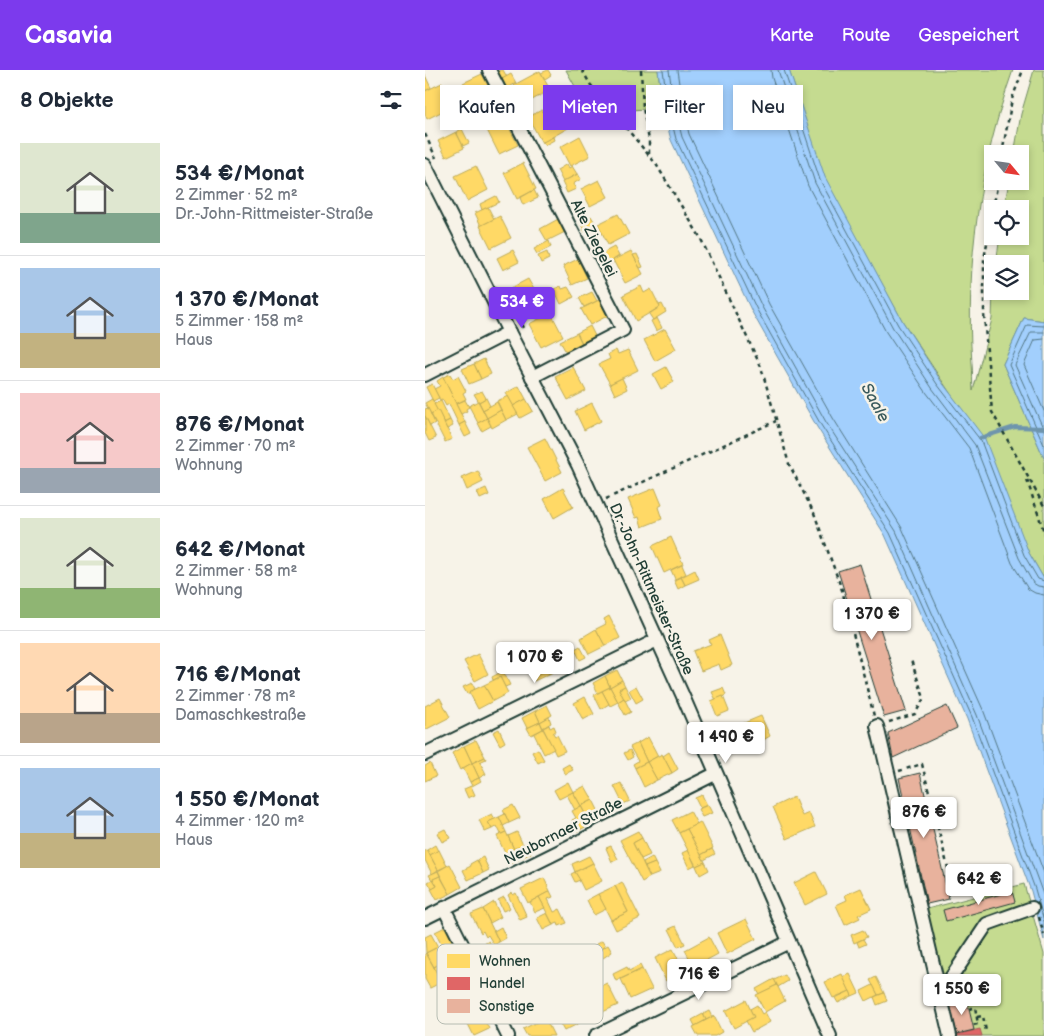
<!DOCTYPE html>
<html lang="de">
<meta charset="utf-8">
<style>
body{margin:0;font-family:"Balsamiq Sans",sans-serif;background:#f2f2f3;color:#1f2937;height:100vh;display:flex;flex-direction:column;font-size:19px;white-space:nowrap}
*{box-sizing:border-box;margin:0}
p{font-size:16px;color:#747a83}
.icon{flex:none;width:28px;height:28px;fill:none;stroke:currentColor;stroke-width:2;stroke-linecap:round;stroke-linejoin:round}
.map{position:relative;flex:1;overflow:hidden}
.panel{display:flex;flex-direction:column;background:#fff;width:425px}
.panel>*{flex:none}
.banner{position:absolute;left:15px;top:15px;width:475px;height:45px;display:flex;gap:10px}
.needle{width:32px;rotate:119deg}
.fabs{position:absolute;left:559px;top:75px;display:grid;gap:10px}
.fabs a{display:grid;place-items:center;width:45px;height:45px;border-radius:0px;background:#fff;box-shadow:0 2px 8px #0003;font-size:25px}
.price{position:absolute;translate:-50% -42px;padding:0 11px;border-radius:5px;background:#fff;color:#222;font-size:16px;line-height:32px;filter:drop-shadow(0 1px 2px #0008)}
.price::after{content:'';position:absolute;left:50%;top:30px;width:15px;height:11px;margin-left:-8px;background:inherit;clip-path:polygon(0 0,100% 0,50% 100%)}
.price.active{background:#7c3aed;color:#fff}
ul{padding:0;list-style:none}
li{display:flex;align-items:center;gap:15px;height:125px;padding:0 20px}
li+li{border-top:1px solid #e0e1e3}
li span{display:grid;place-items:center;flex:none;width:140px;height:100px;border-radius:0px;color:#555}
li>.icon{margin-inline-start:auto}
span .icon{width:60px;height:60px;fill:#fffc;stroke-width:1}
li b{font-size:21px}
h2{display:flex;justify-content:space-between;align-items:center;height:60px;padding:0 20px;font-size:21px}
.pill{padding:0 18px;border-radius:0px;background:#fff;box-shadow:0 2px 8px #0003;font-size:18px;line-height:45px}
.pill.active{background:#7c3aed;color:#fff}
header{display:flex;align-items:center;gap:30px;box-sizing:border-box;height:70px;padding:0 25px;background:#7c3aed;color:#fff}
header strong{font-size:24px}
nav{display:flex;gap:28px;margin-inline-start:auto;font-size:18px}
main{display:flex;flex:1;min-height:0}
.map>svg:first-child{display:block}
.green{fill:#c5db90;stroke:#728c62}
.water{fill:#a2cffd;stroke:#6e95ad}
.homes{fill:#ffd966;stroke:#bcaa57}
.shops{fill:#e06666;stroke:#a65a57}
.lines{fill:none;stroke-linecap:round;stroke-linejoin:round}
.shore{stroke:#537784;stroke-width:1}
.stream{stroke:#6e95ad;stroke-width:4}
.building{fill:#e8b29d;stroke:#1f3d34}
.minor-casing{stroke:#1f3d34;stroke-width:16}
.path{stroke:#1f3d34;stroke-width:2.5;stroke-dasharray:4 4;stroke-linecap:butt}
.minor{stroke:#f7f3e8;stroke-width:12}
.labels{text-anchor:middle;stroke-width:5;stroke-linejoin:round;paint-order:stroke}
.street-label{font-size:15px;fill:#1f3d34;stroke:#f7f3e8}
.water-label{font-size:16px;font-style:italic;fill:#395a5c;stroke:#f7f3e8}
.key{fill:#f7f3e8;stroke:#b6bcb2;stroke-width:1}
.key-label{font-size:14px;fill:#1f3d34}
</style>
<header>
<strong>Casavia</strong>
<nav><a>Karte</a><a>Route</a><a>Gespeichert</a></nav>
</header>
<main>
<section class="panel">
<h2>8 Objekte<svg class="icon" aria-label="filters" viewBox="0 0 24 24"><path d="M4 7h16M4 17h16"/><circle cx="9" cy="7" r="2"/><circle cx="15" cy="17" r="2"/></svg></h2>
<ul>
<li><span style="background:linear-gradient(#dfe7d0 70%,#7fa58c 0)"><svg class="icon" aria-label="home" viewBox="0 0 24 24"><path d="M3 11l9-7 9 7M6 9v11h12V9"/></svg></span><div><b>534 €/Monat</b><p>2 Zimmer · 52 m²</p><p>Dr.-John-Rittmeister-Straße</p></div></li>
<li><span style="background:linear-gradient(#a9c7e8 65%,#c2b280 0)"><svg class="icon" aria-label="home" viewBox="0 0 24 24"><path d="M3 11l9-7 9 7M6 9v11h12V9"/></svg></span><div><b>1 370 €/Monat</b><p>5 Zimmer · 158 m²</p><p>Haus</p></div></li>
<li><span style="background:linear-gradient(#f6c9c9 75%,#9aa5b1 0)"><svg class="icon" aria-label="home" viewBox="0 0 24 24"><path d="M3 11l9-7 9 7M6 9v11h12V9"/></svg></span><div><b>876 €/Monat</b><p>2 Zimmer · 70 m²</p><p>Wohnung</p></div></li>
<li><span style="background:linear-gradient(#dfe7d0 70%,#8fb573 0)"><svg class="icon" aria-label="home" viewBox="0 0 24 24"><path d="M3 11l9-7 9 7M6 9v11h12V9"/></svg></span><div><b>642 €/Monat</b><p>2 Zimmer · 58 m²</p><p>Wohnung</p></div></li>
<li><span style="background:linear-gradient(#ffd9b3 70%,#b9a48a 0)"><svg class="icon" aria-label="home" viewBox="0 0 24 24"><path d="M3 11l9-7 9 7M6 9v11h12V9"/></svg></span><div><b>716 €/Monat</b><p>2 Zimmer · 78 m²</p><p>Damaschkestraße</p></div></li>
<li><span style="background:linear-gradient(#a9c7e8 65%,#c2b280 0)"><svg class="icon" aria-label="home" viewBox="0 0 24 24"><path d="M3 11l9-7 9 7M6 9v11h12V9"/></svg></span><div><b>1 550 €/Monat</b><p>4 Zimmer · 120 m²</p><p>Haus</p></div></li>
</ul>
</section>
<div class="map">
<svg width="619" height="966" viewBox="0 0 619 966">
<rect width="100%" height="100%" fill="#f7f3e8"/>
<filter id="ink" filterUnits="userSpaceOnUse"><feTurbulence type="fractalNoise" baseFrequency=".02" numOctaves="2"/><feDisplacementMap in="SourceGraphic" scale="10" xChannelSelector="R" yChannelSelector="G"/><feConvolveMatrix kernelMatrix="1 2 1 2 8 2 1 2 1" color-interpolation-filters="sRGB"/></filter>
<g filter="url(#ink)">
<g class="green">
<path d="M141 0H233L238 38 188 41 168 49Z"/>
<path d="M364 0H588C555 94 540 194 547 294 548 303 547 312 548 321L567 249 568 221H595V194H571L575 166H595V139H579L584 111H595V84H589L596 44 609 0H619V251L599 248 578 294 619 388V509L604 483 537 341 478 252 399 107Z"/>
<path d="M599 814 619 884V966H529L502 839Z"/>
</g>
<g class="water">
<path d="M233 0H364L400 107 478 252 516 311 560 369 604 483 619 509V870L606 821 542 649 460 465 392 357 327 242 246 70 238 38Z"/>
<path d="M599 248 619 251V388L578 294Z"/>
</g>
<g class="homes">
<path d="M76 0H78L82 7 75 10 71 2Z"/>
<path d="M123 0 126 5 120 9 116 3Z"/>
<path d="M115 1 125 20 100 34 89 15Z"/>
<path d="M57 4 70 29 51 39 38 13Z"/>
<path d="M86 4 91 13 80 20 75 10Z"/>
<path d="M0 5 6 18 0 21Z"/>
<path d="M17 13 28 36 2 49 0 44V21Z"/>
<path d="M64 33 66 37 50 45 47 39 50 38 51 39Z"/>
<path d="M132 35 143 58 117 73 103 47 117 40 118 42Z"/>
<path d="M102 38 105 45 97 51 92 43Z"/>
<path d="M35 39 39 46 32 50 28 43Z"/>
<path d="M79 48 93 75 74 84 61 58Z"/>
<path d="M37 59 44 73 38 76 31 62Z"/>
<path d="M31 62 39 78 21 87 13 71Z"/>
<path d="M155 66 165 86 145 96 135 77Z"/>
<path d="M128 67 129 70 120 75 118 72Z"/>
<path d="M98 93 111 119 92 129 79 103Z"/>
<path d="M142 94 144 98 147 96 152 104 138 112 132 100Z"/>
<path d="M51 96 63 120 42 131 30 106Z"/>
<path d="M153 104 156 109 148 114 151 119 142 123 137 112Z"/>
<path d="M174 110 183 127 165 136 156 119Z"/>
<path d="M109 120 113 128 98 135 95 128Z"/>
<path d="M71 126 74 132 57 140 55 134Z"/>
<path d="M63 137 69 149 56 156 50 143Z"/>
<path d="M193 144 204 164 183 175 173 154Z"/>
<path d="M75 146 86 168 66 178 55 156Z"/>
<path d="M166 146 172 156 160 162 155 152Z"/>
<path d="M135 148 142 161 122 171 115 159Z"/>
<path d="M124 171 126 177 112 184 109 179Z"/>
<path d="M189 177 194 186 188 190 189 192 180 197 174 185Z"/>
<path d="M88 180 94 192 78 200 72 188Z"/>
<path d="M206 181 218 204 200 213 188 190Z"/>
<path d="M122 182 124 189 116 193 113 186Z"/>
<path d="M212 184 218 197 215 198 208 185Z"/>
<path d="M153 189 162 208 147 215 138 196Z"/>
<path d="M103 209 114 228 96 237 86 218Z"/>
<path d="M136 216 137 219 143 217 149 227 136 234 129 219Z"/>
<path d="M216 216 219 223 226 219 235 237 211 251 198 225Z"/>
<path d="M167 222 172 231 159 237 154 228Z"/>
<path d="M176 229 184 245 165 255 156 239Z"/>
<path d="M237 234 241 242 228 250 224 244 235 237 234 235Z"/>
<path d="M126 243 138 266 116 277 104 254Z"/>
<path d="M232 248 237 258 231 261 226 251Z"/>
<path d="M165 256 170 266 157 273 152 263Z"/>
<path d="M240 259 251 279 230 291 219 270Z"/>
<path d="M152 263 157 274 141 282 135 271Z"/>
<path d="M191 280 193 284 203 280 213 300 185 314 174 294 185 289 183 284Z"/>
<path d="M59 289 66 304 56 309 49 294Z"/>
<path d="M49 294 56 309 44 314 37 299Z"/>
<path d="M148 297 161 321 143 330 130 306Z"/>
<path d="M241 297 249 312 236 319 228 304Z"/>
<path d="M25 304 28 309 33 306 41 321 38 323 41 329 31 334 18 307Z"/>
<path d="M18 307 40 352 34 355 24 334 21 336 17 329 15 330 9 319 15 316 12 311Z"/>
<path d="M197 308 202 319 190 325 185 314Z"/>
<path d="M7 314 14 328 8 331 1 317Z"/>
<path d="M94 316 101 329 88 336 81 323Z"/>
<path d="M57 321 61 328 54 332 49 324Z"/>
<path d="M83 326 93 344 81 350 72 331Z"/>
<path d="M61 328 65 336 58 340 54 332Z"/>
<path d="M7 329 13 340 6 344 0 333Z"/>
<path d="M101 329 108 341 95 348 88 336Z"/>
<path d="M40 330 44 337 41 339 42 341 36 344 31 334Z"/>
<path d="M16 331 25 350 19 353 9 334Z"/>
<path d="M53 331 62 348 53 353 44 336Z"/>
<path d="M72 332 76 340 62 348 58 340Z"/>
<path d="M167 333 176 351 159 360 150 341Z"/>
<path d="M3 338 10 353 5 356 0 346V339Z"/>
<path d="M13 340 27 369 20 372 6 344Z"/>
<path d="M76 340 81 350 67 358 62 348Z"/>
<path d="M0 346 11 368 4 371 0 363Z"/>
<path d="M62 348 66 356 57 361 53 353Z"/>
<path d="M25 350 28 356 22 359 19 353Z"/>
<path d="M40 352 46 364 40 367 34 355Z"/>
<path d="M120 368 137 402 120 411 102 377Z"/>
<path d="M53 401 58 412 42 420 37 408Z"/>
<path d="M61 418 64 425 55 429 52 422Z"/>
<path d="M138 418 148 437 129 448 119 429Z"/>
<path d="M230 418 237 435 233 437 237 449 217 457 214 447 211 448 203 429Z"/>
<path d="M246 467 258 494 239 503 227 476Z"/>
<path d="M257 495 261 504 250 509 246 500Z"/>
<path d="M270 500 274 509 260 515 256 507Z"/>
<path d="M256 507 260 515 253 519 249 510Z"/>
<path d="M184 546 195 568 180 576 171 559 181 554 179 549Z"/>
<path d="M171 559 180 576 164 584 156 568Z"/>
<path d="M295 565 307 595 296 600 294 594 276 601 268 581 286 574 284 570Z"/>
<path d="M155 576 161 587 155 590 150 579Z"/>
<path d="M136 577 142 590 137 592 131 580Z"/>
<path d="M130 579 139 596 124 604 115 586Z"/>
<path d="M53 584 63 604 50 611 39 591Z"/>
<path d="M115 586 124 604 109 611 100 594Z"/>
<path d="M192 600 197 610 185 617 180 606Z"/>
<path d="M78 601 85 615 80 617 75 607 68 610 67 607Z"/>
<path d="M180 606 185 617 173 623 168 613Z"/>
<path d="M75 607 83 623 68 631 59 615Z"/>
<path d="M197 610 200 616 194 619 199 628 193 632 185 617Z"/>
<path d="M47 613 50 619 42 624 38 617Z"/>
<path d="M59 615 68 631 53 639 44 622Z"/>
<path d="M200 616 206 628 200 631 194 619Z"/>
<path d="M211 616 218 629 211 633 204 620Z"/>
<path d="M185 617 193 632 185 636 177 621Z"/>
<path d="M298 618 301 625 291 630 287 622Z"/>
<path d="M177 621 184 634 176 639 169 625Z"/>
<path d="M298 626 304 641 292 646 286 631Z"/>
<path d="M160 627 169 644 158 650 149 633Z"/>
<path d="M15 628 25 647 0 660V636Z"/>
<path d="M199 628 206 642 200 645 193 632Z"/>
<path d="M122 635 127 645 115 652 110 641Z"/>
<path d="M110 641 115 652 102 658 97 648Z"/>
<path d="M336 646 345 666 335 672 337 675V679L335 682 327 681 325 675 315 681 305 659Z"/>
<path d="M124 647 126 653 118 658 115 652Z"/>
<path d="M115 652 118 659 106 665 102 658Z"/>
<path d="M124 655 125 658 129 656 131 661 128 663 130 666 132 665 140 681 131 685 118 658Z"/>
<path d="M74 659 80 672 75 675 68 662Z"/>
<path d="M118 659 129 679 119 684 109 664Z"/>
<path d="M223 667 233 686 222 692 213 673Z"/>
<path d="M51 670 60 687 47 693 39 676Z"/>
<path d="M213 673 222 692 210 698 208 694 213 691 205 677Z"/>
<path d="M39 676 47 693 35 700 27 683Z"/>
<path d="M113 679 119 690 113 693 107 682Z"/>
<path d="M205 680 208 687 203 690 199 683Z"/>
<path d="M244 682 253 699 247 703 238 686Z"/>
<path d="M237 684 247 703 232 710 222 692Z"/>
<path d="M60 687 61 689 55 692 61 704 54 708 47 693Z"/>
<path d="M222 692 232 710 219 717 210 698Z"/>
<path d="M5 693 11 706 0 711V696Z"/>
<path d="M47 693 54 708 45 712 38 698Z"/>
<path d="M144 694 148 700 140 704 137 698Z"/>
<path d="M54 708 56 711 47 716 45 712Z"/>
<path d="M143 712 148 722 134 729 129 720Z"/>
<path d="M196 713 205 731 198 734 189 716Z"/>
<path d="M46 716 50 725 43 728 39 719Z"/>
<path d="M160 716 168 730 156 736 148 722Z"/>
<path d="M148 722 156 736 150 740 142 725Z"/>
<path d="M277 725 282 735 275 738 270 728Z"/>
<path d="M369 727 377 746 384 743 390 757 362 769 348 737Z"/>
<path d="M168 730 174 742 162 748 156 736Z"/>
<path d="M88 735 95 748 84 753 78 740Z"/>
<path d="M283 735 287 743 277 747 273 739Z"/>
<path d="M156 736 162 748 174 742 177 748 153 761 147 750 151 748 147 741Z"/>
<path d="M265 741 272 754 254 763 247 750Z"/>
<path d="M67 744 70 749 63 752 67 759 60 762 54 750Z"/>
<path d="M80 744 84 753 78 756 74 747Z"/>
<path d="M74 747 81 762 76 764 72 756 67 759 63 752Z"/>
<path d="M275 752 288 778 276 785 262 759Z"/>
<path d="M20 759 25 768 17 772 12 763Z"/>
<path d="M262 759 280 792 271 796 254 763Z"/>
<path d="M213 761 217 768 208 773 225 807 217 812 195 770Z"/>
<path d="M81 762 89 779 80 783 72 766Z"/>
<path d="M92 762 98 775 89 779 83 766Z"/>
<path d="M217 768 225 785 216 789 208 773Z"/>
<path d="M101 773 106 783 82 795 77 785Z"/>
<path d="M10 775 13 781 5 785 2 780Z"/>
<path d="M186 776 193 789 187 792 181 778Z"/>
<path d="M287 779 290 784 279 790 276 785Z"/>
<path d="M2 780 13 800 7 804 0 790V781Z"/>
<path d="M14 780 22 796 13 800 5 785Z"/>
<path d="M263 780 270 795 264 798 257 783Z"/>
<path d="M164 786 168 793 150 802 147 794Z"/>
<path d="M58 787 64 800 58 803 52 790Z"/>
<path d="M227 787 230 793 220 797 218 792Z"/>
<path d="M52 790 58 803 43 810 38 800 46 796 45 794Z"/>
<path d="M280 792 284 800 275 805 271 796Z"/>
<path d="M168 793 177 811 159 820 150 802Z"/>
<path d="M230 793 235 803 225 807 220 797Z"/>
<path d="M25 794 37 817 25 824 13 801Z"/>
<path d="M13 801 15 806 7 810 4 805Z"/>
<path d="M150 802 155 810 150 812 146 804Z"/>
<path d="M391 802 402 824 380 835 369 813Z"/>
<path d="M15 806 25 824 12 830 6 819 12 816 8 809Z"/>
<path d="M119 808 125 821 103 833 96 819Z"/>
<path d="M8 809 12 816 7 819 3 812Z"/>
<path d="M197 812 215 848 191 860 186 850 203 842 190 816Z"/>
<path d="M190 816 203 842 186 850 173 824Z"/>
<path d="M436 818 446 839 433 845 435 848 420 855 411 835 422 830 420 825Z"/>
<path d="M125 821 128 827 123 829 129 842 135 839 142 853 134 856 133 853 128 855 114 827Z"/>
<path d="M87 822 88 825 91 823 102 847 95 850 83 825Z"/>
<path d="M173 824 181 839 169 845 162 830Z"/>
<path d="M79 827 85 838 78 841 73 830Z"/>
<path d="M114 827 120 838 110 842 105 832Z"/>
<path d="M69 832 76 847 65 853 58 839Z"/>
<path d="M58 839 74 872 69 875 63 865 61 867 58 861 56 863 46 844Z"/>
<path d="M122 843 128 855 118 860 112 848Z"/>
<path d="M321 849 331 869 302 884 292 863Z"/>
<path d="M22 856 29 872 18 878 10 862Z"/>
<path d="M251 856 260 874 253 877 244 859Z"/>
<path d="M76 857 81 868 74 872 69 861Z"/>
<path d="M438 860 442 867 429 873 426 865Z"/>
<path d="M6 864 13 877 1 883 0 867Z"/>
<path d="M284 867 293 884 269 897 260 880Z"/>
<path d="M438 869 441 874 434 877 432 872Z"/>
<path d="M64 871 69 881 53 890 48 880Z"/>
<path d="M177 871 180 876 174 880 171 874Z"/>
<path d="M28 873 30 878 21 883 18 878Z"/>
<path d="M183 875 187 882 178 888 174 880Z"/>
<path d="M13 877 20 891 9 897 1 883Z"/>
<path d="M248 879 260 902 241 911 230 888Z"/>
<path d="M1 883 17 912 5 918 0 909V884Z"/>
<path d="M19 892 25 903 14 908 9 897Z"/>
<path d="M215 895 217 899 191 911 188 904 202 897 204 901Z"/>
<path d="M217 899 227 919 205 929 196 909Z"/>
<path d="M417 904 425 921 408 928 400 912Z"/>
<path d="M425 904 434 923 427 926 418 907Z"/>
<path d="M360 905 363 911 353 917 349 910Z"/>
<path d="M451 907 459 923 453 925 445 910Z"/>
<path d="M349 909 352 915 334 924 331 919Z"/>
<path d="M182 913 193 935 171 945 160 923Z"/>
<path d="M352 915 360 931 340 942 331 925Z"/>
<path d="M448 915 453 925 441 931 436 921Z"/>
<path d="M425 921 427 926 413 933 410 928Z"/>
<path d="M459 923 462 931 452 935 449 927Z"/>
<path d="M145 930 147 934 153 931 162 949 139 961 127 939Z"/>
<path d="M321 930 329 947 309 958 300 941Z"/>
<path d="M332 935 337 944 340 942 345 952 327 962 321 951 329 947 325 939Z"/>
<path d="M55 940 64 959 49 966 40 948Z"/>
<path d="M284 941 287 947 281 950 278 944Z"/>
<path d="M278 944 281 950 270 956 267 950Z"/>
<path d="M289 946 297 962 290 966H273L268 957Z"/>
<path d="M120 948 129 966H102L98 959Z"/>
</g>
<path class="shops" d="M555 959 557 966H531L530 965Z"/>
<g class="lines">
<g class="shore">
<path d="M238 0 243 36 251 69 332 240 396 355 465 463 547 647 610 819 619 851"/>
<path d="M244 0 249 35 257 67 337 237 401 352 471 461 552 645 619 827"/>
<path d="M252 0 257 34 264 64 344 234 408 348 477 458 559 642 619 803"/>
<path d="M346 0 347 8 383 116 461 262 501 322 544 378 587 493 603 519 610 523 619 525"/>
<path d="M353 0 390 113 468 258 507 318 550 375 594 488 608 513 613 516 619 517"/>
<path d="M359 0 395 110 473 255 512 314 556 371 599 485 613 509 619 511"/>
<path d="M619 256 602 255 584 295 619 375"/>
<path d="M619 262H606L590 295 619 360"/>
<path d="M619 269 610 270 599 295 619 341"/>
</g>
<path class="stream" d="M555 368 590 357 619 358"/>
</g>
<g class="building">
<path d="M435 494 481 641 459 647 413 501Z"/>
<path d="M522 636 532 658 468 688 463 663Z"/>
<path d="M495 703 524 829 502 834 474 708Z"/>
<path d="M587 821 590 832 521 851 518 840Z"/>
<path d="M541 927 549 960 532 964 524 932Z"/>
</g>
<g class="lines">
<defs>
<g id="minor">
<path d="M64 0 198 260 107 307"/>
<path d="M0 95 84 262 153 395 257 624 405 966"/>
<path d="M0 305 84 262"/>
<path d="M452 656 525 966"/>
<path d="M0 684 232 570"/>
<path d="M19 838 83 966"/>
<path d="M0 848 290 704"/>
<path d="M516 923 562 854 607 838"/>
<path d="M171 966 364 872"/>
</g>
</defs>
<use href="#minor" class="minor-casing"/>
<g class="path">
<path d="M157 0 165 14 231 94 275 167 336 297 364 394 389 443 417 520 449 646"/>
<path d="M216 0 218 38 224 70V83"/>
<path d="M0 64 11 88"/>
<path d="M577 84 587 29 598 0"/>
<path d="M568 139 573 111"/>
<path d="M568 142 559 189V245L567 342 619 436"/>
<path d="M89 240 99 260"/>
<path d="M602 410 619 462"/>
<path d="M181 429 351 351"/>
<path d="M464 652 490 644 499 628 486 590"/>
<path d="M474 701 497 694 527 814"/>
<path d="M614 847 619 865"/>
<path d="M544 939 550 937 553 954 548 955"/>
<path d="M552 947 558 946 561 961"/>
</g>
<use href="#minor" class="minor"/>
</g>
</g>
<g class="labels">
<g class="street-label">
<text transform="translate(169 168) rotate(63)" y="5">Alte Ziegelei</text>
<text transform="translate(227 519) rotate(66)" y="5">Dr.-John-Rittmeister-Straße</text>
<text transform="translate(138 761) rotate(-27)" y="5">Neubornaer Straße</text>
</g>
<g class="water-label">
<text transform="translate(451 332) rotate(61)" y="6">Saale</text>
</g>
</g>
<rect x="12" y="874" width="166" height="80" rx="8" class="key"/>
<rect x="22" y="884" width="23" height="14" fill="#ffd966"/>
<rect x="22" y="907" width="23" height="13" fill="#e06666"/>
<rect x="22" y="929" width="23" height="14" fill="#e8b29d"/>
<g class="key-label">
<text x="54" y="896">Wohnen</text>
<text x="54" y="918">Handel</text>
<text x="54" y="941">Sonstige</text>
</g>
</svg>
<div class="fabs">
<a><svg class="needle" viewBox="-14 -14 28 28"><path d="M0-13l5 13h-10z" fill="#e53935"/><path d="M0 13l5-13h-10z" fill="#747a83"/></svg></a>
<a><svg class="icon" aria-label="locate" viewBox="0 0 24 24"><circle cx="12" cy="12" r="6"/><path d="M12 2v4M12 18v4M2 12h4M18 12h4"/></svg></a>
<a><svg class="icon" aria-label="layers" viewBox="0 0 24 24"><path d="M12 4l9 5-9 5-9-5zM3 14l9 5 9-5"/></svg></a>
</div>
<b class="price active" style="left:97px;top:259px">534 €</b>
<b class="price" style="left:447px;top:571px">1 370 €</b>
<b class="price" style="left:110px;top:614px">1 070 €</b>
<b class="price" style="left:301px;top:694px">1 490 €</b>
<b class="price" style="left:499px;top:769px">876 €</b>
<b class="price" style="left:554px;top:836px">642 €</b>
<b class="price" style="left:274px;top:931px">716 €</b>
<b class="price" style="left:537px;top:946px">1 550 €</b>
<div class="banner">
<a class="pill">Kaufen</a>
<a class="pill active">Mieten</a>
<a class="pill">Filter</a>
<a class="pill">Neu</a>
</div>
</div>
</main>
